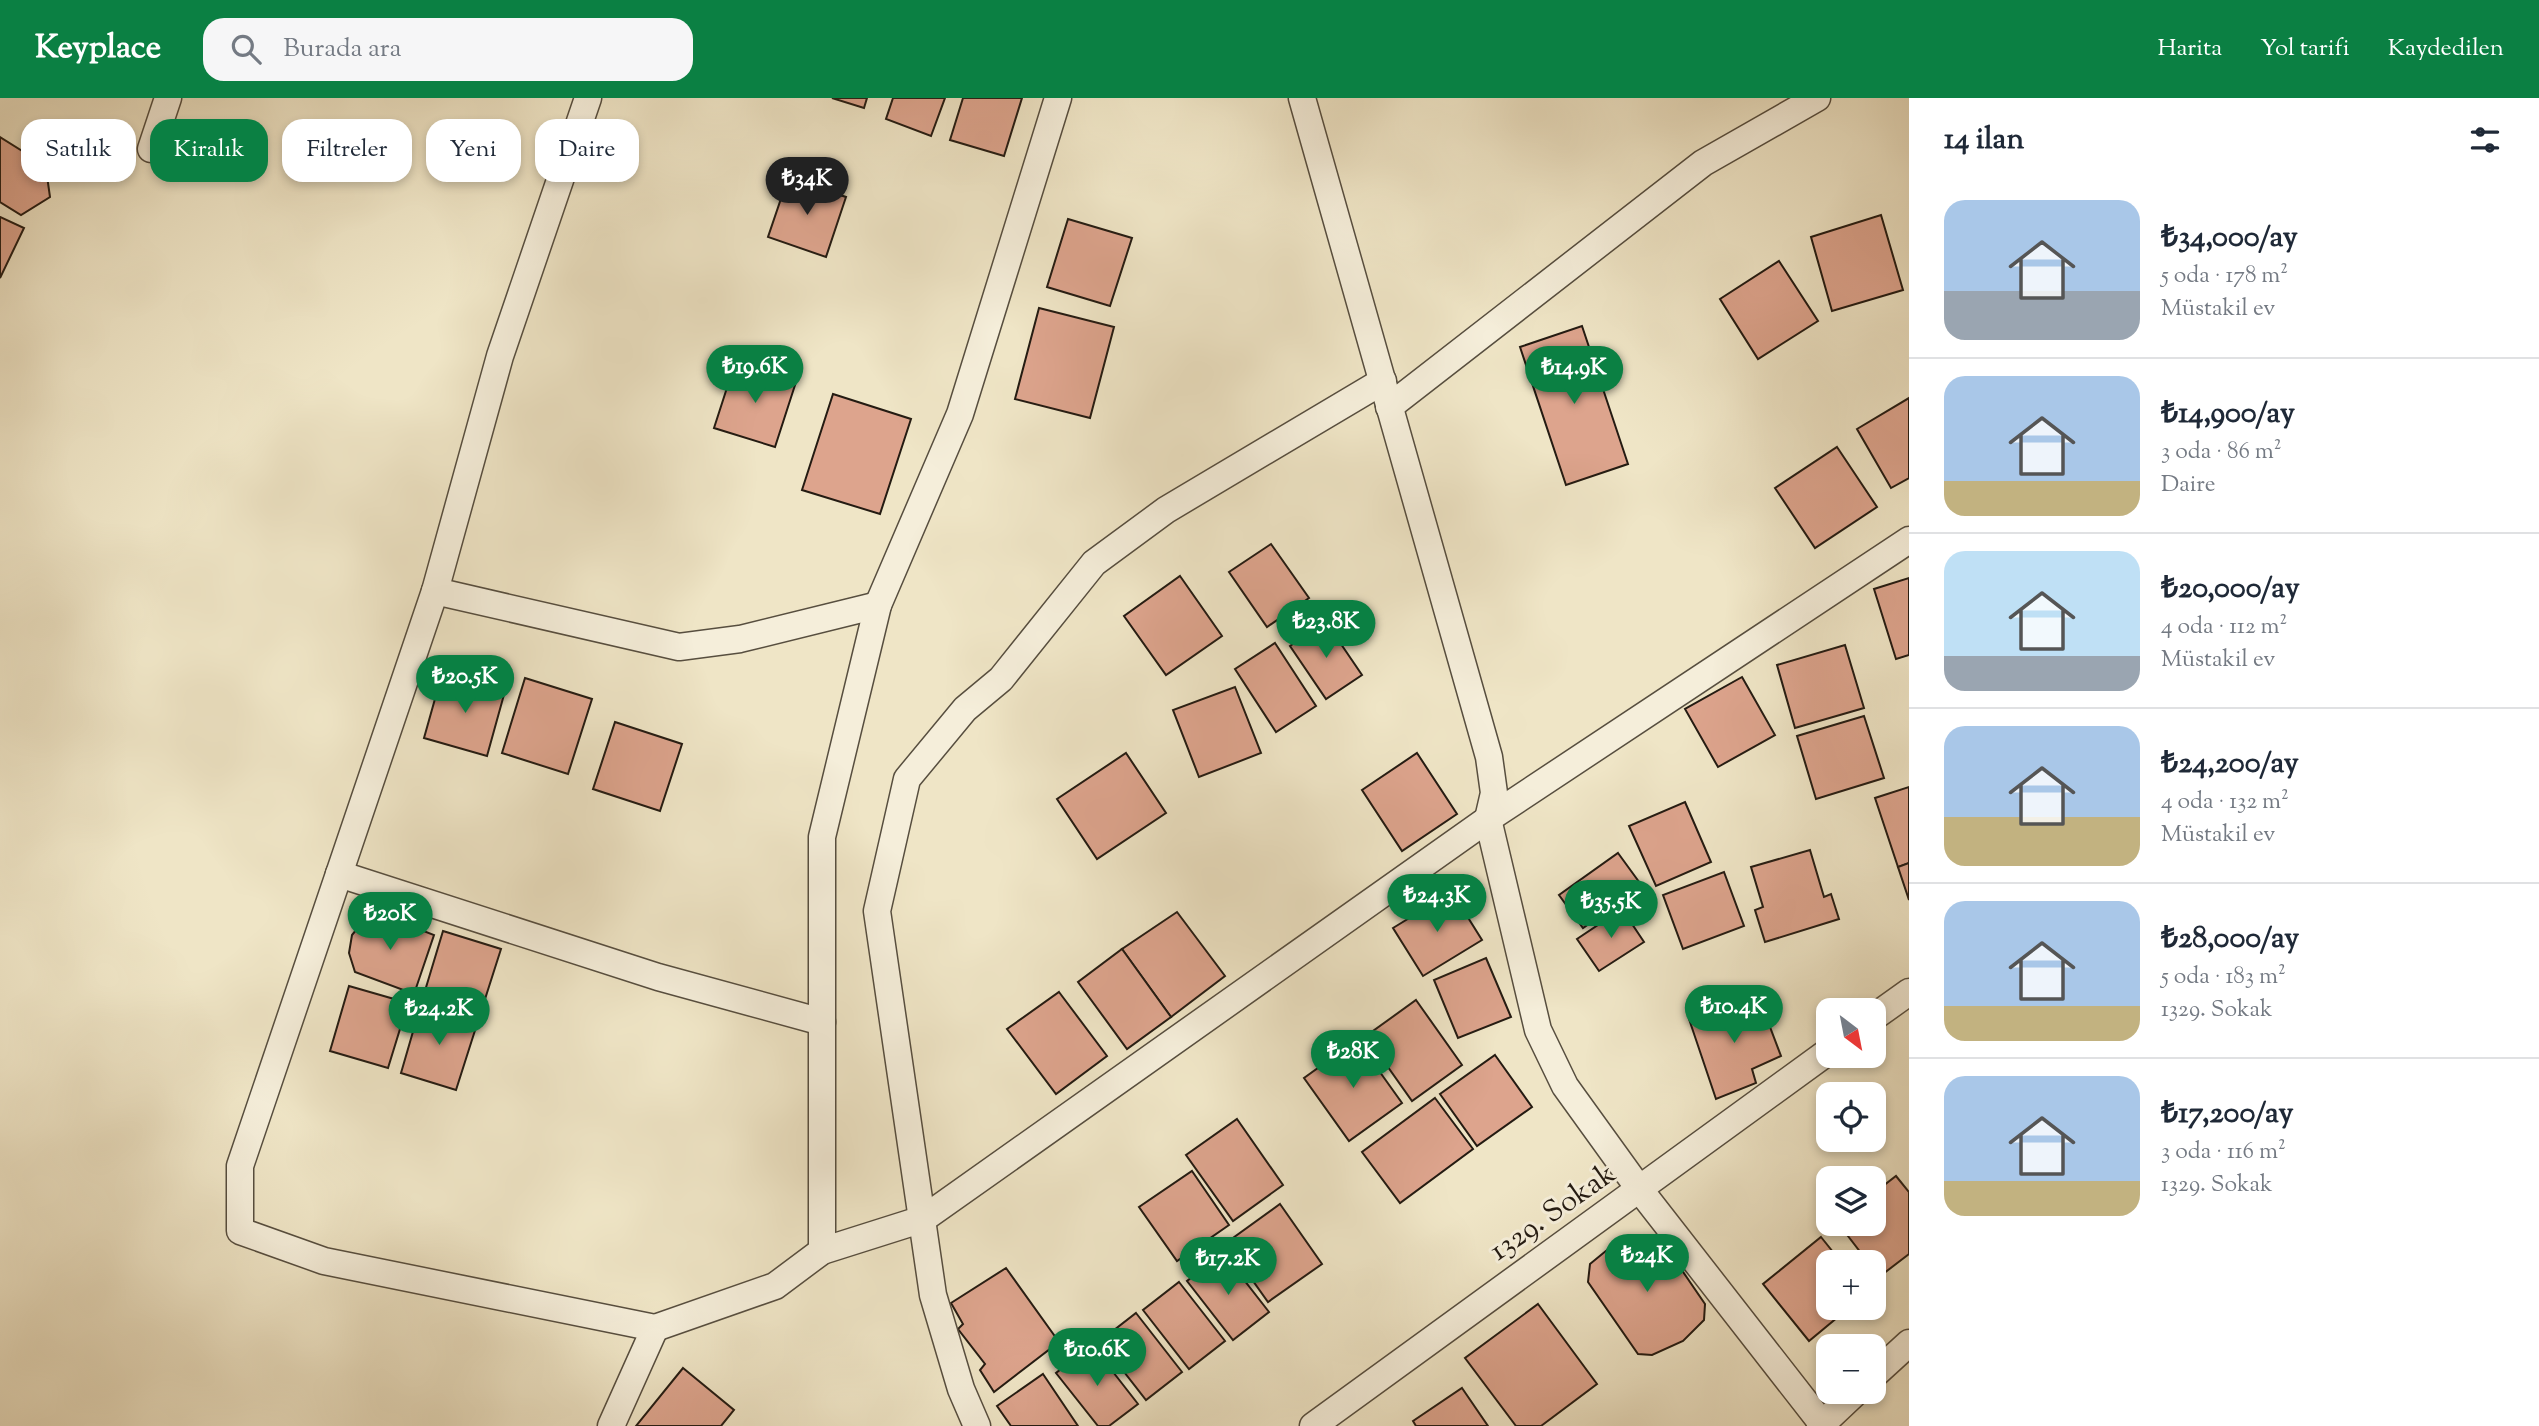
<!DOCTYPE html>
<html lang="tr">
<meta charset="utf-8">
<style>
body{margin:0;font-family:"Sorts Mill Goudy",serif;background:#f6f6f7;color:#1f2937;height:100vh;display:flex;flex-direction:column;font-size:26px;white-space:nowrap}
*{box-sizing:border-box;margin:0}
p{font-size:23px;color:#747a83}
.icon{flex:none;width:38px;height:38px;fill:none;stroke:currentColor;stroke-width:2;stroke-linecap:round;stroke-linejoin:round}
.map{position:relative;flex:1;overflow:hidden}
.details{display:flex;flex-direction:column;background:#fff;width:630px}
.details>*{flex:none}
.top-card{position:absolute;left:21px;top:21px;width:665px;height:63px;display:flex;gap:14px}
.needle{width:46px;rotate:148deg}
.controls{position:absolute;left:1816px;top:900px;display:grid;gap:14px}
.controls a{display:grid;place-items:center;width:70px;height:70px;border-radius:14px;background:#fff;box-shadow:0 4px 10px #0003;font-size:35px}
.price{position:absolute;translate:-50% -60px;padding:0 16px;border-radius:24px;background:#0b8043;color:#fff;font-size:23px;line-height:46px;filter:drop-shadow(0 2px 4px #0008)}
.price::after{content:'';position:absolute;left:50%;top:42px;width:21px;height:16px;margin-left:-10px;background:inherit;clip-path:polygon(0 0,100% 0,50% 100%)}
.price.active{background:#222;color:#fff}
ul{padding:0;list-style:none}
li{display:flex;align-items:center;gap:21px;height:175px;padding:0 35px}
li+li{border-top:2px solid #e0e1e3}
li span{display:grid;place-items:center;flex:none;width:196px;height:140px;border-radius:21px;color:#555}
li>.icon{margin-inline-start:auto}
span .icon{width:84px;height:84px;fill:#fffc;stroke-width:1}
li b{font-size:30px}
h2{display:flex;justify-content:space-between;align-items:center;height:84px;padding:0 35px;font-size:30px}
.pill{padding:0 24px;border-radius:21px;background:#fff;box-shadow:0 4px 10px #0003;font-size:24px;line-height:63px}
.pill.active{background:#0b8043;color:#fff}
header{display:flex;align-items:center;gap:42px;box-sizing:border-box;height:98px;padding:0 35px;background:#0b8043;color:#fff}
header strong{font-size:33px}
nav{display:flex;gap:38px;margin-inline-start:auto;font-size:24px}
.search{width:490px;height:63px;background:#f6f6f7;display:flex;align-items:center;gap:18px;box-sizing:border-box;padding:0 24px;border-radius:21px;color:#747a83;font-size:26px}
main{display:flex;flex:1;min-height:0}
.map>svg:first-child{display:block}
.building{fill:#dda48d;stroke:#241b12;stroke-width:2}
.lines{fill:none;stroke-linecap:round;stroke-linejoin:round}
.minor-casing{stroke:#574e3f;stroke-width:29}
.minor{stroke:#f5eeda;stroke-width:26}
.labels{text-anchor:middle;stroke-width:6;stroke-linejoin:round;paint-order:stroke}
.street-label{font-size:30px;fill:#241b12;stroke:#f5eeda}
</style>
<header>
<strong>Keyplace</strong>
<div class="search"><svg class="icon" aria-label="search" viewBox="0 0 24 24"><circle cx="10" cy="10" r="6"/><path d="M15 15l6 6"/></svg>Burada ara</div>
<nav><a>Harita</a><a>Yol tarifi</a><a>Kaydedilen</a></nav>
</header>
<main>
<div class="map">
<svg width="1909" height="1328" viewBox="0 0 1909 1328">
<rect width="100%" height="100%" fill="#efe5c6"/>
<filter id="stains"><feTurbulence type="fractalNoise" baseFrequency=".00286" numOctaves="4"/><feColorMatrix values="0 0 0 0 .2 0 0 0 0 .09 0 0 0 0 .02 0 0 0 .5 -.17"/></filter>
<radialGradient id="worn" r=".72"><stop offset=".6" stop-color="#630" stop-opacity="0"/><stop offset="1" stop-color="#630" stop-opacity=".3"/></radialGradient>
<g class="building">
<path d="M832 0H867L864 10Z"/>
<path d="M893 0H945L931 38 886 21Z"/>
<path d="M963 0H1022L1004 58 950 42Z"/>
<path d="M0 39 51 71 47 78 50 99 21 117 0 104Z"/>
<path d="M788 80 846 99 826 159 768 139Z"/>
<path d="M1881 117 1903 192 1832 213 1811 139Z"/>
<path d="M0 119 24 130 0 180Z"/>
<path d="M1068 121 1132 140 1110 208 1047 189Z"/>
<path d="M1779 163 1818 223 1758 261 1720 201Z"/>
<path d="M1039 210 1114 229 1090 320 1015 301Z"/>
<path d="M1582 228 1628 366 1566 387 1520 249Z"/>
<path d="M735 265 796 284 775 349 714 330Z"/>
<path d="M833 296 911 321 880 416 802 392Z"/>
<path d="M1909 300V380L1891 390 1857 331Z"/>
<path d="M1837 349 1877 409 1815 450 1775 390Z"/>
<path d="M1271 446 1309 500 1267 529 1229 474Z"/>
<path d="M1180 478 1222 538 1166 577 1124 518Z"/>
<path d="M1909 480V557L1896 561 1874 491Z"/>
<path d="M1326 524 1362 577 1326 601 1290 548Z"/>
<path d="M1275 545 1316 608 1276 634 1235 571Z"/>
<path d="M1845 547 1864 610 1795 630 1777 567Z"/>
<path d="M442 576 505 593 487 658 424 640Z"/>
<path d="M1742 579 1775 637 1718 669 1685 611Z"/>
<path d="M525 580 592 601 568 676 502 655Z"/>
<path d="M1235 589 1261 655 1199 679 1173 612Z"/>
<path d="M1864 618 1884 680 1816 701 1797 638Z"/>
<path d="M615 624 682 646 660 713 593 691Z"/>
<path d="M1126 655 1166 715 1097 761 1057 701Z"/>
<path d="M1417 655 1457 716 1402 753 1362 692Z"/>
<path d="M1909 689V765L1898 769 1875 700Z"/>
<path d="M1685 704 1711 764 1656 788 1629 728Z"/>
<path d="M1810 752 1824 799 1831 796 1839 821 1765 844 1755 812 1763 809 1751 769Z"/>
<path d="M1618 755 1642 788 1583 830 1559 797Z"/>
<path d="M1909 765V802L1898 769Z"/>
<path d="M1724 774 1744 828 1683 851 1663 797Z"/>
<path d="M1452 794 1482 842 1423 878 1393 830Z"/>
<path d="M1622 811 1644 844 1599 873 1577 841Z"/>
<path d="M1177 814 1225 878 1171 919 1122 851Z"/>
<path d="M380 816 434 837 414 896 355 874 349 855 352 837 365 821Z"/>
<path d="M443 833 501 851 478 923 421 906Z"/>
<path d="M1122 851 1171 919 1127 951 1078 884Z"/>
<path d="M1486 860 1511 919 1458 940 1434 882Z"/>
<path d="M349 888 408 905 388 970 330 953Z"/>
<path d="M1059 894 1107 958 1056 996 1007 931Z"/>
<path d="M1759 900 1781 958 1752 971 1756 985 1716 1001 1689 921Z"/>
<path d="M1416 902 1462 967 1412 1003 1366 938Z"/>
<path d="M421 906 478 923 456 992 401 975Z"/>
<path d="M1357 942 1402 1005 1349 1043 1304 980Z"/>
<path d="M1495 957 1532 1009 1477 1048 1440 996Z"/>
<path d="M1435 1000 1473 1051 1400 1105 1362 1054Z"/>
<path d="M1237 1021 1283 1087 1233 1123 1186 1057Z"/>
<path d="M1192 1073 1229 1127 1177 1163 1139 1109Z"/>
<path d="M1896 1078 1909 1094V1156L1879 1179 1874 1172V1164H1868L1838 1125H1874V1095Z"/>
<path d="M1280 1106 1322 1166 1268 1204 1226 1145Z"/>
<path d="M1639 1137 1653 1138 1666 1149 1705 1206 1704 1222 1683 1243 1652 1257 1638 1256 1588 1184 1590 1166 1607 1152Z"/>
<path d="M1821 1139 1841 1164H1829V1209H1850L1809 1243 1763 1186Z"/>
<path d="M1223 1155 1269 1214 1233 1242 1187 1183Z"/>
<path d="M1006 1170 1059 1244 994 1294 980 1272 985 1266 958 1231 963 1226 951 1205Z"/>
<path d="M1179 1184 1225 1243 1189 1271 1143 1212Z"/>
<path d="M1538 1206 1597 1286 1541 1328H1516L1465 1260Z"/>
<path d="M1136 1215 1182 1274 1146 1302 1100 1243Z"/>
<path d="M1092 1247 1138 1306 1109 1328H1098L1056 1275Z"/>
<path d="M683 1270 734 1312 721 1328H636Z"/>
<path d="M1043 1276 1078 1328H1011L997 1308Z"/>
<path d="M1462 1290 1488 1328H1416L1413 1323Z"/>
</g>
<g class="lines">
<defs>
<g id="minor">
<path d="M588 0 500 258 435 493 240 1068V1133L324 1163 655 1230 775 1188 822 1153 923 1121 1488 721 1909 442"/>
<path d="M1302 0 1489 659 1494 695 1488 721 1538 932 1565 988 1640 1092 1824 1328"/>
<path d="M151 51 168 0"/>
<path d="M1389 309 1703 65 1817 0"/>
<path d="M435 493 679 549 740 541 878 507"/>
<path d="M339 776 658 879 822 924"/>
<path d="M1874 919 1909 894"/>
<path d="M822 1153V739L878 507 960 316 1058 0"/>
<path d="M1874 1277 1909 1245"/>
<path d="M611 1328 655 1230"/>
<path d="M977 1328 961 1291 933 1197 877 813 907 681 965 611 1001 581 1094 465 1166 412 1383 283"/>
<path d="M1313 1328 1829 953"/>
<path d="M1820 1328 1857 1293"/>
</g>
</defs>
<use href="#minor" class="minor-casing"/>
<use href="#minor" class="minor"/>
</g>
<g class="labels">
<g class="street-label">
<text transform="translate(1552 1113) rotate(-35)" y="10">1329. Sokak</text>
</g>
</g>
<rect width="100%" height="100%" filter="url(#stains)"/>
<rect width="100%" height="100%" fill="url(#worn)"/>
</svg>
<div class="controls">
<a><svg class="needle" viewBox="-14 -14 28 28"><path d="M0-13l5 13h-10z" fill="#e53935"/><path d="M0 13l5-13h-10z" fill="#747a83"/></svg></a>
<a><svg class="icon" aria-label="locate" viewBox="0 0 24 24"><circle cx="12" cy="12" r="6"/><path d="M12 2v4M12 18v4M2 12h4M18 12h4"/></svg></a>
<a><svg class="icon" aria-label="layers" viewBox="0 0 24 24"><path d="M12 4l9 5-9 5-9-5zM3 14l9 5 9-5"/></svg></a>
<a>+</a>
<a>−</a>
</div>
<b class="price active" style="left:807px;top:119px">₺34K</b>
<b class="price" style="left:755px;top:307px">₺19.6K</b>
<b class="price" style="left:1574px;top:308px">₺14.9K</b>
<b class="price" style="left:1326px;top:562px">₺23.8K</b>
<b class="price" style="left:465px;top:617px">₺20.5K</b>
<b class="price" style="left:1437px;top:836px">₺24.3K</b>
<b class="price" style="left:1611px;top:842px">₺35.5K</b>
<b class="price" style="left:390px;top:854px">₺20K</b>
<b class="price" style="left:1734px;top:947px">₺10.4K</b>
<b class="price" style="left:439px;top:949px">₺24.2K</b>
<b class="price" style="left:1353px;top:992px">₺28K</b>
<b class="price" style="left:1647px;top:1196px">₺24K</b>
<b class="price" style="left:1228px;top:1199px">₺17.2K</b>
<b class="price" style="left:1097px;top:1290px">₺10.6K</b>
<div class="top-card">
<a class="pill">Satılık</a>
<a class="pill active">Kiralık</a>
<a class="pill">Filtreler</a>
<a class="pill">Yeni</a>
<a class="pill">Daire</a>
</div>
</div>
<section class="details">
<h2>14 ilan<svg class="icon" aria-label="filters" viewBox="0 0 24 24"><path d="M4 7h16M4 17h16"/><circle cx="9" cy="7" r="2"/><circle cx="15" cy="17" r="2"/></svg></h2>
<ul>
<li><span style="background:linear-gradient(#a9c7e8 65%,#9aa5b1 0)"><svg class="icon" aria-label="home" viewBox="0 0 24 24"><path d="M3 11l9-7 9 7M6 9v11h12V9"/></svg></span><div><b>₺34,000/ay</b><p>5 oda · 178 m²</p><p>Müstakil ev</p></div></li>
<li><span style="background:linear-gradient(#a9c7e8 75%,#c2b280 0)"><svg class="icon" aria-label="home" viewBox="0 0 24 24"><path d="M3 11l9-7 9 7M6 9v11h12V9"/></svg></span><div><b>₺14,900/ay</b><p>3 oda · 86 m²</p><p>Daire</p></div></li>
<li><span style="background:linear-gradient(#bfe0f5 75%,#9aa5b1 0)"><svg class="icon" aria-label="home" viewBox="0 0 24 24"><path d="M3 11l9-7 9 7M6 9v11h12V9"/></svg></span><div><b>₺20,000/ay</b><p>4 oda · 112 m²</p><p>Müstakil ev</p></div></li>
<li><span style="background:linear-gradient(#a9c7e8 65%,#c2b280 0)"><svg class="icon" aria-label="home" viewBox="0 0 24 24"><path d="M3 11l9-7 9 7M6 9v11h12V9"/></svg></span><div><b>₺24,200/ay</b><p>4 oda · 132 m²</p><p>Müstakil ev</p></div></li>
<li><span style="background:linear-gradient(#a9c7e8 75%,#c2b280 0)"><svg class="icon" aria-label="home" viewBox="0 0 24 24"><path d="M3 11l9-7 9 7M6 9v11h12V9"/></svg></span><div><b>₺28,000/ay</b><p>5 oda · 183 m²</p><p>1329. Sokak</p></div></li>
<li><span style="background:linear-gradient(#a9c7e8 75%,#c2b280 0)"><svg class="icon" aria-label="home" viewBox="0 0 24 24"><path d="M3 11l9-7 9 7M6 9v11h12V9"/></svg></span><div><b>₺17,200/ay</b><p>3 oda · 116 m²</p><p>1329. Sokak</p></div></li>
</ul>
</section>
</main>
